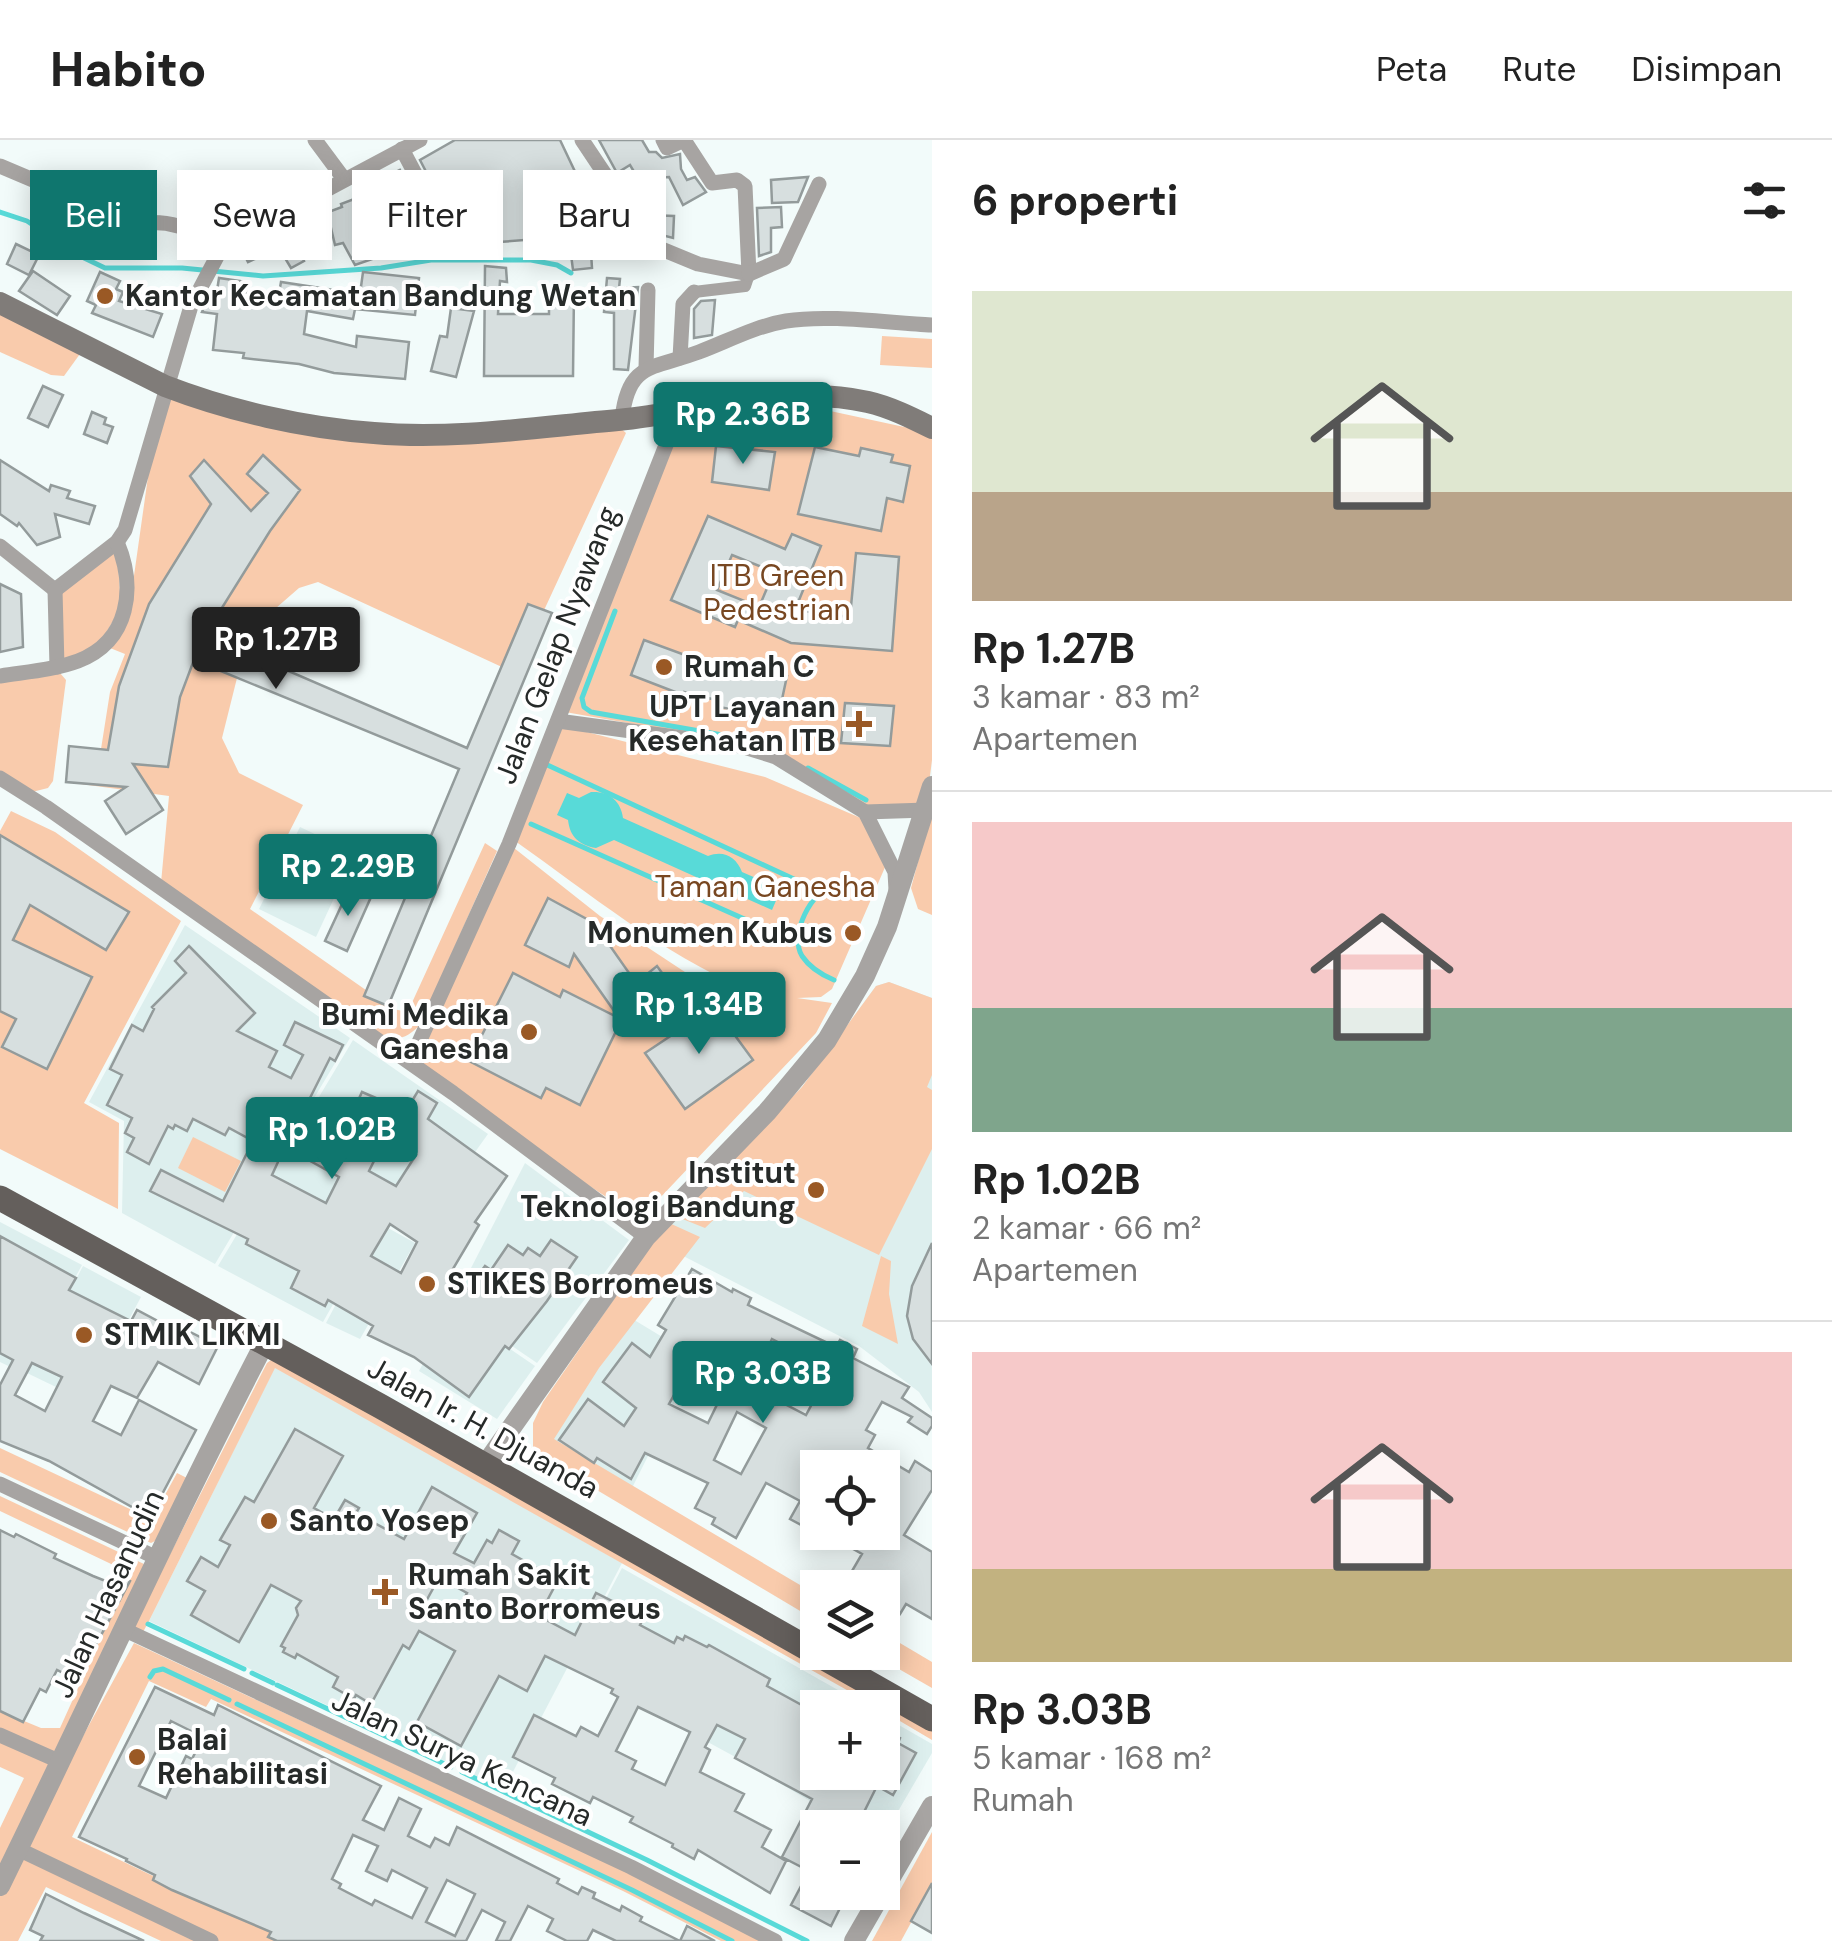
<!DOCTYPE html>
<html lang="id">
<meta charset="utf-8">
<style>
body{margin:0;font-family:"DM Sans",sans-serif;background:#f6f6f6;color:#222;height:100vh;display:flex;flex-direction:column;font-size:38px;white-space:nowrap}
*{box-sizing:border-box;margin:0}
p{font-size:32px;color:#767676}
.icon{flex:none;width:55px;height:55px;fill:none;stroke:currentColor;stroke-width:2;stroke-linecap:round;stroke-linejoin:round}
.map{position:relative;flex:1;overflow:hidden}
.details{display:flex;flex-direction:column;background:#fff;width:900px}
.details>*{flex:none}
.top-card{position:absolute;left:30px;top:30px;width:750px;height:90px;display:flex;gap:20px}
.controls{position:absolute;left:800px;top:1310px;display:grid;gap:20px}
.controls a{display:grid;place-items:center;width:100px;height:100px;border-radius:0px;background:#fff;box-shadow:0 5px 25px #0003;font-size:50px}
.price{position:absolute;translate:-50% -85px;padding:0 22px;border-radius:10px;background:#0f766e;color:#fff;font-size:32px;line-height:65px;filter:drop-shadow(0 2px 5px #0008)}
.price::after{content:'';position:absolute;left:50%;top:60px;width:30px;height:22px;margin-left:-15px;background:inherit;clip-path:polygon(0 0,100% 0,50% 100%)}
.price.current{background:#222;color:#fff}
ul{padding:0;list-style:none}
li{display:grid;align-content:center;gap:20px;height:530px;padding:0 40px}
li+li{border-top:2px solid #e0e0e0}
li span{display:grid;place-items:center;height:310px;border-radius:0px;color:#555}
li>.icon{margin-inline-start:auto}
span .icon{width:180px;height:180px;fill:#fffc;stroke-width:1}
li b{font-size:42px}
h2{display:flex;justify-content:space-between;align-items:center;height:120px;padding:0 40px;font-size:42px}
.pill{padding:0 35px;border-radius:0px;background:#fff;box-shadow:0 5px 25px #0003;font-size:35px;line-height:90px}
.pill.current{background:#0f766e;color:#fff}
header{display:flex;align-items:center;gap:60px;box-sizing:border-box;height:140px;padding:0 50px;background:#fff;border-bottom:2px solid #e0e0e0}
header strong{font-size:48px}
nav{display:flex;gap:55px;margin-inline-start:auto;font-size:35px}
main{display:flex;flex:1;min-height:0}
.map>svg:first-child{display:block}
.built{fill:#ddefee}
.green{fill:#f9cbac}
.water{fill:#58dad8}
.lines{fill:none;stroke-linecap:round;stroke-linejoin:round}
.stream{stroke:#58dad8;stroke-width:5}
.building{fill:#d7dfdf;stroke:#939b9b;stroke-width:2.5;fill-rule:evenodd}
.pedestrian{stroke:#a7a4a2;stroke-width:12}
.minor{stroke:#a7a4a2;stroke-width:15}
.tertiary{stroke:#a7a4a2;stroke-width:20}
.secondary{stroke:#807c79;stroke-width:22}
.primary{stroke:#645f5c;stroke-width:25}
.poi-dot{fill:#9a5925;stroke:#fff;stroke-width:4}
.labels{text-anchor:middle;stroke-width:8;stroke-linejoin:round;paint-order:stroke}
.poi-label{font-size:30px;font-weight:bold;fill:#262a29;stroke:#fff;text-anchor:start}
.park-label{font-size:30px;fill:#784721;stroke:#fff}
.street-label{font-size:30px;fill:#262a29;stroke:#fff}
</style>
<header>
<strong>Habito</strong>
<nav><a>Peta</a><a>Rute</a><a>Disimpan</a></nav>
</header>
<main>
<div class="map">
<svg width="932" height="1801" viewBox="0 0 932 1801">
<rect width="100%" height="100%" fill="#f2fbfa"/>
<g class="built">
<path d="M300 687 355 713 316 797 259 769Z"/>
<path d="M185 785 350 898 215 1124 122 1073 124 981 89 962Z"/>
<path d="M889 842 932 858V1272L919 1252 859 1206 652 1100 802 947 876 846Z"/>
<path d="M353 900 488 994 442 1058 416 1101 381 1081 379 1083 415 1103 360 1199 326 1183 375 1090 323 1182 218 1126Z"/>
<path d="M525 1023 629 1100 537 1223 452 1165Z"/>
<path d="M0 1082 82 1125 23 1233 0 1222Z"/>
<path d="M83 1126 141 1157 85 1261 27 1233Z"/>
<path d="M452 1169 535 1226 497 1279 419 1231Z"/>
<path d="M631 1178 697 1218 625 1362 544 1309Z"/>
<path d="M275 1227 622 1423 504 1649 149 1481Z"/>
<path d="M622 1428 868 1567 818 1568V1632H882L883 1576 932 1604V1613L883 1697 882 1688 854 1687 739 1619 570 1527Z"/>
</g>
<g class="green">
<path d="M0 165 85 207 64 236 51 235 0 212Z"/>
<path d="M882 196 932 199V228L880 225Z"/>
<path d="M160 252 346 285H617L626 293 515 533 318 442 299 448 276 468 240 526 222 598 239 633 303 665 250 769 393 869 403 871 410 867 485 703 497 711 420 885C407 898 398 902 380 894L161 743 169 656 66 642 69 606 101 609 110 552 125 514 105 506 130 464Z"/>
<path d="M821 269 932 293V620L926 668H868L759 606 565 572 679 272Z"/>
<path d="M117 407 121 468 98 506 62 522 59 450Z"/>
<path d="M60 533 66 540 53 641 48 648 32 652 0 632V543Z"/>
<path d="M563 586 765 637 863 679 886 725 832 849 821 857 797 858 832 863 816 893 640 1079 496 985 410 922 509 704 600 776 688 834 745 849C662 813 590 754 515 701Z"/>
<path d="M932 669V775L918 769 911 748Z"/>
<path d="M11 671 55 692 181 781 84 963 119 983 118 1069 0 1009V691Z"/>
<path d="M889 842 932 858V935L927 947 932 950V1009L879 1115 744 1051 705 1088 675 1076 802 947 876 846Z"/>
<path d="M193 997 241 1021 225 1052 178 1028Z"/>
<path d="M667 1082 700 1097 599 1228 554 1299 817 1455V1481L533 1312V1283L543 1262Z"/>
<path d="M881 1116 891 1121 889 1154 898 1204 862 1186Z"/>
<path d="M275 1217 932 1589V1600L883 1571 882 1568 877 1567 275 1228 149 1481 143 1492 133 1487 267 1223Z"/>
<path d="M0 1308 149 1378 153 1377 177 1333 189 1339 157 1400 151 1403 0 1332Z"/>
<path d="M0 1356 144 1424 60 1619 0 1593V1571L41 1588H60L130 1433 0 1371Z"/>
<path d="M883 1493 932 1522V1548L871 1513 882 1512Z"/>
<path d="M134 1503 627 1732 761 1801H721L623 1751 211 1559 206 1567 149 1541 72 1697 288 1801H214L21 1709Z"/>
<path d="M0 1600 58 1624 0 1742V1688L24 1638 0 1627Z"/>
<path d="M932 1692V1744L901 1801H872Z"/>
<path d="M20 1712 208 1801H161L46 1747 18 1801H0V1753Z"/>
</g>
<path class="water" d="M591 652C609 651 621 661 623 678L708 716C723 710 736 716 742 732L781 749 772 770 734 753C718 763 699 757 696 737L614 700 596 708C579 705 570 697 568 680L557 675 567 653 579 658Z"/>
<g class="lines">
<g class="stream">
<path d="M0 72 27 81 80 116 105 128H182L263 136 381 128 431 120H531L557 125 571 133"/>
<path d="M615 471 582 558 584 567 591 572 751 600 777 610"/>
<path d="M543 623 822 752"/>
<path d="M808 628 866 660"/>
<path d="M531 684 798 803"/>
<path d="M834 840C822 835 810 828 802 816 789 795 811 750 835 745 846 743 857 746 867 749"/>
<path d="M148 1484 244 1529"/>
<path d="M252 1533 273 1543"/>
<path d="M150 1537 154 1531 163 1529 229 1560"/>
<path d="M277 1545 451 1627"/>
<path d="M237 1564 632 1750 732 1801"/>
<path d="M462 1632 647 1720 807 1801"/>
</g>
</g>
<g class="building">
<path d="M455 0H560L588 59 578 64 580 85 598 83 600 96 590 97 592 128 573 130 570 107 555 111 554 107 537 108V99L499 102 500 110 479 111 475 93 436 112 419 78 424 76 432 88 440 90 448 86 450 78 420 20Z"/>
<path d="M599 0H642L649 12H656L662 18 680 14 681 29 687 40 695 37 706 52 683 65 669 37 654 38 642 45 630 25 617 33Z"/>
<path d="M400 30 412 51 387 67 375 42Z"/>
<path d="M808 37 798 62 772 63 771 40Z"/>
<path d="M354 59 367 85 389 76 401 109 355 125 343 103 335 105 330 84 296 104 304 121 291 128 279 108 248 122 241 108 261 97 263 102 306 73 310 79 342 67 341 64Z"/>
<path d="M781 67 782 87 771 88V112L759 116 757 68Z"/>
<path d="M647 75 674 76 673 98 650 92Z"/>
<path d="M16 104 39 115 29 135 7 124Z"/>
<path d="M485 126 506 128 507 142 500 141 498 174H549V151H574L573 236H484Z"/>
<path d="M33 131 70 156 57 175 19 151Z"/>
<path d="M100 132 120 141 116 149 123 152 119 161 162 174 153 197 92 173 96 165 87 161Z"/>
<path d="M363 132 419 138 415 175 355 169 353 179 307 171 304 194 356 207 357 196 409 202 405 239 334 233 299 224 243 218 244 213 213 210 217 174 202 172 209 156 216 157 219 138 247 142 246 155 278 159 281 142 360 154Z"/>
<path d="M607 138 620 139 619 148 638 147 628 230 614 229V173L604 172Z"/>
<path d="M715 160 712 195 694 198V169L701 161Z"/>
<path d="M451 168 474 171 456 237 431 231 440 196 447 197Z"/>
<path d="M43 246 63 255 48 287 28 278Z"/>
<path d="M92 272 106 278 104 284 113 287 107 303 84 294Z"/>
<path d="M716 306 775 312 769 350 712 342Z"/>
<path d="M815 307 859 316 861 308 893 315 891 322 910 326 903 362 887 358 881 391 798 374Z"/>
<path d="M263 315 300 350 270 391 205 495 467 608 528 464 552 473 388 866 364 856 459 629 194 520 180 557 168 627 133 624 163 670 126 694 105 661 126 647 66 642 69 606 108 610 119 546 149 464 211 364 190 336 204 320 251 371 268 353 247 334Z"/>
<path d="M0 320 49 351 51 345 70 351 67 358 95 366 89 384 55 374 60 397 37 405 19 383 17 386 0 374Z"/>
<path d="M708 376 785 409 792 394 821 406 795 470 850 477 856 413 899 417 892 511 791 503 738 480 735 487 671 460ZM732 415 774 432 759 467 717 450Z"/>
<path d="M0 444 21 454 23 507 0 512Z"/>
<path d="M644 500 696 519 694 526 727 535 730 523 787 536 778 578 719 567 720 561 684 552 683 555 631 535Z"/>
<path d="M845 563 894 566 890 606 841 603Z"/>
<path d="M0 695 129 772 106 810 30 765 13 800 92 837 47 929 2 907 16 879 0 871Z"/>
<path d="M350 747 371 757 347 811 325 801Z"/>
<path d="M548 758 594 783 636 843 657 826 678 855 631 891 622 879 580 965 546 948 541 958 469 921 513 833 560 857 563 850 619 878 574 814 569 827 525 805Z"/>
<path d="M189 806 255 873 237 891 277 911 269 927 291 938 303 915 284 905 295 882 343 905 335 921 330 918 307 964 347 985 362 952 406 971 418 951 437 963 428 979 507 1036 475 1082 479 1085 447 1139 468 1149 485 1126 491 1130 508 1105 523 1115 528 1108 540 1116 551 1100 577 1117 547 1161 509 1209 505 1206 469 1257 414 1217 368 1195 373 1186 328 1160 325 1166 291 1148 299 1131 246 1104 248 1099 150 1051 161 1030 223 1061 253 1001 229 988 225 995 193 979 187 991 175 985 173 989 168 986 149 1024 127 1012 134 998 125 993 132 978 107 965 122 935 110 929 132 885 143 891 154 869 152 867 186 833 175 821ZM386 997 416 1015 396 1046 369 1031ZM285 1007 339 1037 326 1063 272 1035ZM390 1084 417 1102 401 1133 371 1116Z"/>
<path d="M714 867 753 920 685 969 645 913Z"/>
<path d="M0 1096 76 1138 69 1150 131 1181 137 1170 186 1196 188 1191 218 1206 199 1244 158 1222 137 1258 111 1246 93 1281 121 1295 139 1260 196 1290 150 1377 49 1321 0 1301V1245L13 1220 0 1213ZM32 1223 62 1237 45 1271 15 1255Z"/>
<path d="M932 1103V1224L913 1199 907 1176 912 1146Z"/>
<path d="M692 1129 732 1152 733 1149 751 1158 748 1165 836 1207 840 1200 857 1209 853 1218 909 1247 902 1258 932 1278V1286L927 1294 908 1282 912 1277 882 1262 866 1290 875 1295 868 1308 909 1332 915 1321 932 1332V1350L904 1395 932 1412V1479L906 1464 900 1474 882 1464V1448L852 1431 862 1414 823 1392H882V1328H818V1394L790 1379 800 1361 766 1343 736 1398 712 1384 715 1378 695 1368 708 1343 645 1313 631 1339 597 1318 594 1323 559 1300 588 1259 624 1286 636 1268 603 1242 632 1203 650 1217 666 1190 658 1185ZM772 1199 825 1226 822 1231 828 1234 806 1275 750 1246ZM694 1220 730 1238 708 1283 669 1264ZM737 1272 766 1288 741 1334 714 1320Z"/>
<path d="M295 1289 343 1316 314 1368 334 1379 345 1360 359 1368 356 1373 404 1399 432 1347 477 1373 454 1413 474 1423 487 1400 492 1403 499 1390 519 1401 512 1414 558 1440 539 1476 575 1495 596 1453 644 1477 640 1485 674 1503 677 1497 683 1500 685 1496 707 1507 709 1505 770 1539 767 1546 818 1574V1632H882V1588L900 1598 898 1603 916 1613 893 1655 877 1646 856 1688H818V1752H848L831 1786 791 1765 809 1731 782 1717 812 1659 735 1618 745 1599 717 1585 705 1607 710 1610 700 1632 744 1654 735 1671 771 1690 762 1707 786 1721 770 1753 698 1710 694 1719 672 1707 673 1704 630 1682 633 1677 593 1657 590 1663 552 1644 555 1638 513 1617 534 1575 576 1596 581 1587 598 1596 618 1557 611 1553 613 1549 545 1516 527 1551 499 1536 461 1606 417 1582 455 1511 419 1491 409 1509 403 1505 371 1564 356 1555 354 1559 333 1547 338 1537 297 1514 295 1518 283 1512 285 1508 281 1506 298 1475 296 1468 301 1461 271 1445 239 1502 191 1475 205 1451 187 1441 201 1417 218 1427 230 1405 220 1400 245 1357 254 1362ZM447 1442 467 1453 452 1480 424 1465 435 1445ZM638 1567 690 1592 665 1645 632 1629 636 1621 616 1611Z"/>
<path d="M0 1390 14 1397 16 1394 56 1414 54 1418 93 1436 113 1444 118 1435 130 1441 77 1540 57 1530 46 1552 40 1549 23 1582 0 1571Z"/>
<path d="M155 1547 214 1575 218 1565 381 1646 363 1680 384 1690 399 1658 421 1669 408 1696 430 1707 435 1698 449 1705 457 1687 559 1739 557 1743 578 1754 582 1747 595 1753 593 1758 620 1771 622 1766 642 1777 640 1781 680 1801 687 1786 715 1801H616L593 1790 587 1801H567L547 1791 553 1779 528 1766 510 1801H496L505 1782 482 1770 466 1801H277L268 1797 271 1792 172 1750 153 1740 155 1735 126 1721 127 1719 79 1697ZM171 1581 203 1597 192 1619 186 1616 166 1658 139 1646ZM353 1695 378 1706 366 1731 387 1741 392 1730 427 1748 412 1778 375 1760 372 1765 339 1748 341 1744 332 1739ZM447 1740 475 1754 455 1796 426 1782Z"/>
<path d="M932 1743V1793L911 1781Z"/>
<path d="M46 1754 84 1773 144 1801H40L43 1796 30 1790Z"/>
</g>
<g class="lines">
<path class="pedestrian" d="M694 152 745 146 749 134"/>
<g class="minor">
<path d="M315 0 344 39"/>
<path d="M582 0 620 57 642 101 698 124 749 134"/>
<path d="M663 0 667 8 684 0 712 43 737 40 745 46 749 134"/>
<path d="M402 9 439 79"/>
<path d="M0 26 137 84C170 78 194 91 223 105"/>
<path d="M749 134 784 119 819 44"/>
<path d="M680 218 683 164 694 152"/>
<path d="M646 228 648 150"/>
<path d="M622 279C628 222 653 229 699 212 728 201 756 186 786 181 828 174 889 183 932 185"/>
<path d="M0 406 55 450"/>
<path d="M55 450 117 402 125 390 191 166 223 105 420 0"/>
<path d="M55 450 57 527"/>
<path d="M0 536C25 532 54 530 78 521 130 501 136 447 117 402"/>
<path d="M558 581 741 606 776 617 865 672 895 732 896 750"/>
<path d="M0 638 46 667 453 953 646 1097"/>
<path d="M865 672 927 670"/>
<path d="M410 922 509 704 679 272"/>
<path d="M0 1344 157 1418"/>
<path d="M123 1489 631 1727 775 1801"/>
<path d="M0 1595 61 1622"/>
<path d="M18 1709 211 1801"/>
</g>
<g class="tertiary">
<path d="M485 1325 646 1097 767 972 827 900 865 836 887 787 932 646"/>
<path d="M0 1746C91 1561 176 1372 272 1189"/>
<path d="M854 1801 932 1666"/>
</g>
<path class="secondary" d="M0 163 165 246C230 271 304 288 374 293 454 300 538 287 618 280 699 272 787 243 868 262 890 267 912 278 932 288"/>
<path class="primary" d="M0 1058 380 1266 932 1579"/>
</g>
<g class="poi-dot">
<circle cx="105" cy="156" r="10"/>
<circle cx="664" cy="527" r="10"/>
<path d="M854 569h10v10h10v10h-10v10h-10v-10h-10v-10h10z"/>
<circle cx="853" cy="793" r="10"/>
<circle cx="529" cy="892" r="10"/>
<circle cx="816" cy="1050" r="10"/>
<circle cx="427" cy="1144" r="10"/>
<circle cx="84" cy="1195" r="10"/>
<circle cx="269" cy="1381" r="10"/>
<path d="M380 1437h10v10h10v10h-10v10h-10v-10h-10v-10h10z"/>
<circle cx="137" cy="1617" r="10"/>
</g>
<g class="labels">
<g class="poi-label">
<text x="125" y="166">Kantor Kecamatan Bandung Wetan</text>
<text x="684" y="537">Rumah C</text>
<text x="836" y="577" text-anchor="end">UPT Layanan<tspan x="836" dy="34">Kesehatan ITB</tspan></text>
<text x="833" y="803" text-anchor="end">Monumen Kubus</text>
<text x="509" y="885" text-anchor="end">Bumi Medika<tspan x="509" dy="34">Ganesha</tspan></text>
<text x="796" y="1043" text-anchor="end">Institut<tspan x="796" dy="34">Teknologi Bandung</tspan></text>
<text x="447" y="1154">STIKES Borromeus</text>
<text x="104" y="1205">STMIK LIKMI</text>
<text x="289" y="1391">Santo Yosep</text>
<text x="408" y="1445">Rumah Sakit<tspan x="408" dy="34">Santo Borromeus</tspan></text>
<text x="157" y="1610">Balai<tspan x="157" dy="34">Rehabilitasi</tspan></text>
</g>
<g class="park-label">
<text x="777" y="446">ITB Green<tspan x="777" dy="34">Pedestrian</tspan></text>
<text x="765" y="757">Taman Ganesha</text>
</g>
<g class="street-label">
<text transform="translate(557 505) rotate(-69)" y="10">Jalan Gelap Nyawang</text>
<text transform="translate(483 1288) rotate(29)" y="10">Jalan Ir. H. Djuanda</text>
<text transform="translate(108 1454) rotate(-65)" y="10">Jalan Hasanudin</text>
<text transform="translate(462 1618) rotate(25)" y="10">Jalan Surya Kencana</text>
</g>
</g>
</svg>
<div class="controls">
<a><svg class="icon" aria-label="locate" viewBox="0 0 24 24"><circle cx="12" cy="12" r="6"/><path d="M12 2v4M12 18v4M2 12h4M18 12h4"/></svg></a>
<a><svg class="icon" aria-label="layers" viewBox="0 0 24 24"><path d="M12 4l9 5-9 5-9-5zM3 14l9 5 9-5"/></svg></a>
<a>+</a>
<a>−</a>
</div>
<b class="price" style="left:743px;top:327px">Rp 2.36B</b>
<b class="price current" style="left:276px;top:552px">Rp 1.27B</b>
<b class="price" style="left:348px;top:779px">Rp 2.29B</b>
<b class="price" style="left:699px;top:917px">Rp 1.34B</b>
<b class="price" style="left:332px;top:1042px">Rp 1.02B</b>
<b class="price" style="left:763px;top:1286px">Rp 3.03B</b>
<div class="top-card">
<a class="pill current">Beli</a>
<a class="pill">Sewa</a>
<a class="pill">Filter</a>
<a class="pill">Baru</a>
</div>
</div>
<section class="details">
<h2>6 properti<svg class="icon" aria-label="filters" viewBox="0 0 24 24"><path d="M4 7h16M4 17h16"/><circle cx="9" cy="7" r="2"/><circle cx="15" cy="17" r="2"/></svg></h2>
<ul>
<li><span style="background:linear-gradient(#dfe7d0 65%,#b9a48a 0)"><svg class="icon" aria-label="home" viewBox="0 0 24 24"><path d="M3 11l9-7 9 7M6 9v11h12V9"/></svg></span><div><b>Rp 1.27B</b><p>3 kamar · 83 m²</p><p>Apartemen</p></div></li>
<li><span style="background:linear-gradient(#f6c9c9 60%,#7fa58c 0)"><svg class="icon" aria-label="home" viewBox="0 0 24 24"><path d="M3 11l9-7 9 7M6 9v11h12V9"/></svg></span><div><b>Rp 1.02B</b><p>2 kamar · 66 m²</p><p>Apartemen</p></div></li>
<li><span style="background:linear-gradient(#f6c9c9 70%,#c2b280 0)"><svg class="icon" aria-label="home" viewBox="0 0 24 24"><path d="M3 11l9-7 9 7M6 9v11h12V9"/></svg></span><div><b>Rp 3.03B</b><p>5 kamar · 168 m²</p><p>Rumah</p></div></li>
</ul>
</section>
</main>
